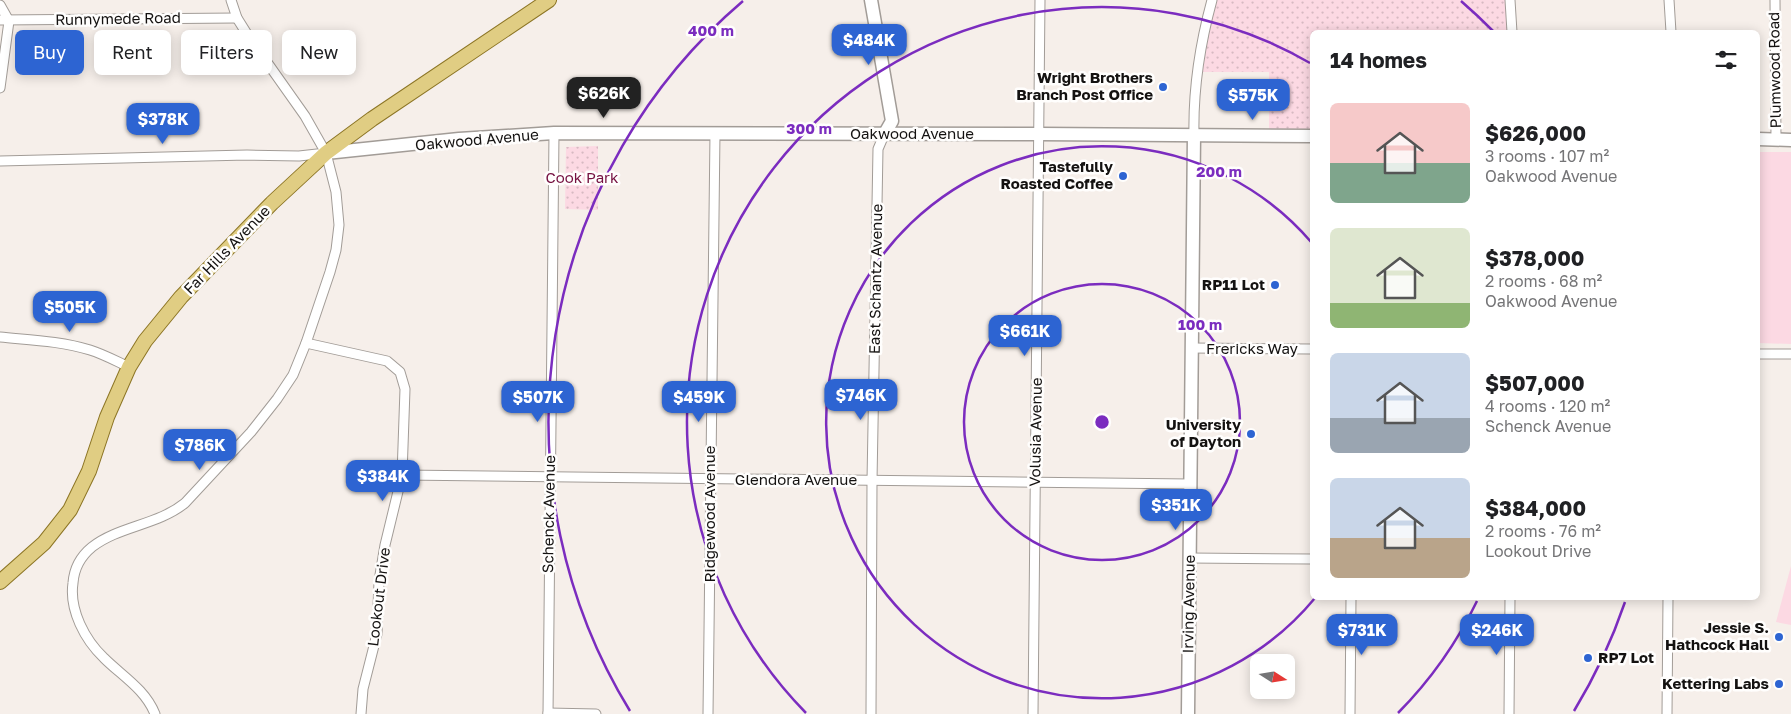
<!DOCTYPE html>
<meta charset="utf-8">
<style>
body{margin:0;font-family:"Golos Text",sans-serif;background:#f2f2f2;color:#202124;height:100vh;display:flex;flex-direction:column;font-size:19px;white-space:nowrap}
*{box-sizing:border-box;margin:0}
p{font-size:16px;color:#757577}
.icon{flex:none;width:28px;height:28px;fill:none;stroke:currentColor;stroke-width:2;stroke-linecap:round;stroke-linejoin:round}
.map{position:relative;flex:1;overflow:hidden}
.drawer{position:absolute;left:1310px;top:30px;width:450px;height:570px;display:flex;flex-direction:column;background:#fff;border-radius:8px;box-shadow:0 2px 12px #0003}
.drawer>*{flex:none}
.top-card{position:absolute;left:15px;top:30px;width:475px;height:45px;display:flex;gap:10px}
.needle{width:32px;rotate:102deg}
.buttons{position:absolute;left:1250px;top:654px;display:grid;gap:10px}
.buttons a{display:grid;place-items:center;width:45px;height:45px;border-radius:8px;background:#fff;box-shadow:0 2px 12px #0003;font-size:25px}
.price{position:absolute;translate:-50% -42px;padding:0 11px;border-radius:10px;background:#2d64d2;color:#fff;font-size:16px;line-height:32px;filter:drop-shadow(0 1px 2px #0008)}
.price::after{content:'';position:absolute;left:50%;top:30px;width:15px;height:11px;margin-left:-8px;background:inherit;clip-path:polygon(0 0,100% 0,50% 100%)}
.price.current{background:#222;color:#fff}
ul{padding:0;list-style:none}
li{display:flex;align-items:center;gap:15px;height:125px;padding:0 20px}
li span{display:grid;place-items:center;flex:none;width:140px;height:100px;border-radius:8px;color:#555}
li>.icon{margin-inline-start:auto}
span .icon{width:60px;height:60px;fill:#fffc;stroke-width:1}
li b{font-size:21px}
h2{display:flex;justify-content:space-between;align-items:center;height:60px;padding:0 20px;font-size:21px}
.chip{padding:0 18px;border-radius:8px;background:#fff;box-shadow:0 2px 12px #0003;font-size:18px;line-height:45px}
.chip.current{background:#2d64d2;color:#fff}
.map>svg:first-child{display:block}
.grass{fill:#fcd9e3}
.park{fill:url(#park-dots)}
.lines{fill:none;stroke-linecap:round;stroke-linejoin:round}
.street-casing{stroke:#a29c97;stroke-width:11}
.secondary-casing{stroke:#a29c97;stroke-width:15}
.primary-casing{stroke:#8c7525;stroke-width:16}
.street{stroke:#fff;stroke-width:9}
.secondary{stroke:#fff;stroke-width:12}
.primary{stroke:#e0cd83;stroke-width:14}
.ring{fill:none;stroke:#7b2cbf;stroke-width:2.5}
.poi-dot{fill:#2d64d2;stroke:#fffefd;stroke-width:2}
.labels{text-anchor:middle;stroke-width:5;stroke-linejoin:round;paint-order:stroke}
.street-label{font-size:15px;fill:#141211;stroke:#fffefd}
.poi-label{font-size:15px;font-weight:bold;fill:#141211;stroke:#fffefd;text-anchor:end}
.park-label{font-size:15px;fill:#751141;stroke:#fffefd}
.centre{fill:#7b2cbf;stroke:#fffefd;stroke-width:2.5}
.ring-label{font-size:15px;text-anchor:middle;font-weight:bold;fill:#7b2cbf;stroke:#fffefd;stroke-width:5;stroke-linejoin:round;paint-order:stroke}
</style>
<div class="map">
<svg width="1791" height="714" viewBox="0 0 1791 714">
<defs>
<pattern id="park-dots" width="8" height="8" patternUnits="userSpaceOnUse" patternTransform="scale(1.25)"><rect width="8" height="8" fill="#fcd9e3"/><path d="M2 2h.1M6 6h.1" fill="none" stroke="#d7b9c2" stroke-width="1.8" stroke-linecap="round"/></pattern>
</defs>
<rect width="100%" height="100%" fill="#f6efea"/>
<g class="grass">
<path d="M1758 152H1791V344L1758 343Z"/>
<path d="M1791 566V625L1776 622Z"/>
</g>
<g class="park">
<path d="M1212 0H1510L1512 32H1312V136L1269 135V72H1197Z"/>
<path d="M598 146V210L565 209 566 147Z"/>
</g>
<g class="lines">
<defs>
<g id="street">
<path d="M1510 0 1512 32"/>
<path d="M1669 0 1671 32"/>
<path d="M1775 0 1776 139"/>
<path d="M0 5 9 21 0 88"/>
<path d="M0 20 237 18"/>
<path d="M1194 135C1193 89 1200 44 1212 0"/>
<path d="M0 161 247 155 299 156 326 153"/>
<path d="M0 337C30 340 61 341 90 350 103 354 116 361 129 367"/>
<path d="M306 343 387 361 400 372 405 389 402 475 385 545 379 581 377 634 363 689 361 714"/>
<path d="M1191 348 1312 349"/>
<path d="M1758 354H1791"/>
<path d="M402 475 1190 484"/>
<path d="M1189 558 1312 559"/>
<path d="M548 713 596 714"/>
<path d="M155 714C145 689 122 676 104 658 85 640 69 610 73 583 74 569 81 556 92 547 119 526 158 525 185 503L251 432 277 399 293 375 306 343 330 272 336 250 339 225 336 192 326 153 305 116 247 34 237 18 231 0"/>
<path d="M548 714 554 133"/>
<path d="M708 714 715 133"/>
<path d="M871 714 872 481 878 149 884 135"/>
<path d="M1033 714 1040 0"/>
<path d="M1350 714 1351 598"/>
<path d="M1509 714 1510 598"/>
<path d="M1667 714 1668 598"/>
</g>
<g id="secondary">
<path d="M871 0 892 121 884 135"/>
<path d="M1758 139 1791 140"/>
<path d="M326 153 459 139 554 133 1040 134 1312 136"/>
<path d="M1188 714 1194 135"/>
</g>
<path id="primary" d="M0 582 44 543 70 510 89 471 107 417 129 367 145 341 181 297 272 203 326 153 372 119 549 0"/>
</defs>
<use href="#street" class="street-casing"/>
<use href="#secondary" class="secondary-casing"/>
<use href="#primary" class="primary-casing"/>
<use href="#street" class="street"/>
<use href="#secondary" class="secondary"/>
<use href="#primary" class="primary"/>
</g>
<g class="ring">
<circle cx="1102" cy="422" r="138"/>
<path d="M1315 598A276 276 0 1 1 1312 243"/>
<path d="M1477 601A415 415 0 0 1 1398 713M806 713A415 415 0 0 1 1310 63"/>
<path d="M1625 602A553 553 0 0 1 1574 711M630 711A553 553 0 0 1 743 1M1461 1A553 553 0 0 1 1493 31"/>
</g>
<g class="poi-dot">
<circle cx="1163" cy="87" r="5"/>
<circle cx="1123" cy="176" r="5"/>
<circle cx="1275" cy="285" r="5"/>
<circle cx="1251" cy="434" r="5"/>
<circle cx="1779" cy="637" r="5"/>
<circle cx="1588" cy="658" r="5"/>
<circle cx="1779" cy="684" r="5"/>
</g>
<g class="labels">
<g class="street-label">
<text transform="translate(118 19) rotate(-1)" y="5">Runnymede Road</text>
<text transform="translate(1775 70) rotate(-91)" y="5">Plumwood Road</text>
<text x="912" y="139">Oakwood Avenue</text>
<text transform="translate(477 140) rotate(-5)" y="5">Oakwood Avenue</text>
<text transform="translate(227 250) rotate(-46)" y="5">Far Hills Avenue</text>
<text transform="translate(876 279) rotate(-89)" y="5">East Schantz Avenue</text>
<text x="1252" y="354">Frericks Way</text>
<text transform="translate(1036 432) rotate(-89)" y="5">Volusia Avenue</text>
<text x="796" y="485">Glendora Avenue</text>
<text transform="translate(549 514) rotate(-89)" y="5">Schenck Avenue</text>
<text transform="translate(710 514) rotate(-90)" y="5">Ridgewood Avenue</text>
<text transform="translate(379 597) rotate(-83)" y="5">Lookout Drive</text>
<text transform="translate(1189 604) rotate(-89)" y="5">Irving Avenue</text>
</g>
<g class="poi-label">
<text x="1153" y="83">Wright Brothers<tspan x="1153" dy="17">Branch Post Office</tspan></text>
<text x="1113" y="172">Tastefully<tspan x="1113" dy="17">Roasted Coffee</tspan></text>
<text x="1265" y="290">RP11 Lot</text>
<text x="1241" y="430">University<tspan x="1241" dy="17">of Dayton</tspan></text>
<text x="1769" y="633">Jessie S.<tspan x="1769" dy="17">Hathcock Hall</tspan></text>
<text x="1598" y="663" text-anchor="start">RP7 Lot</text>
<text x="1769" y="689">Kettering Labs</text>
</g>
<g class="park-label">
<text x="582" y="183">Cook Park</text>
</g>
</g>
<circle cx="1102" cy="422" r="8" class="centre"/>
<g class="ring-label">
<text x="711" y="36">400 m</text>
<text x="809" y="134">300 m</text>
<text x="1219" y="177">200 m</text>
<text x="1200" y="330">100 m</text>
</g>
</svg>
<div class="buttons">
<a><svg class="needle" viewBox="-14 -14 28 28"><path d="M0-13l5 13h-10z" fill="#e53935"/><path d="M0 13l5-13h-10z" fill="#757577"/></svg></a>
</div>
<b class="price" style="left:869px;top:66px">$484K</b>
<b class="price current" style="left:604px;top:119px">$626K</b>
<b class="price" style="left:1253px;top:121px">$575K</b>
<b class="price" style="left:163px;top:145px">$378K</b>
<b class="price" style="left:70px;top:333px">$505K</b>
<b class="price" style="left:1025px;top:357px">$661K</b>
<b class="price" style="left:861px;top:421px">$746K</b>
<b class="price" style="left:538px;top:423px">$507K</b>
<b class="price" style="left:699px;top:423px">$459K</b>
<b class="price" style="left:200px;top:471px">$786K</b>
<b class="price" style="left:383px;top:502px">$384K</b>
<b class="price" style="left:1176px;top:531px">$351K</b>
<b class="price" style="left:1362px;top:656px">$731K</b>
<b class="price" style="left:1497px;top:656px">$246K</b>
<div class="top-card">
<a class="chip current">Buy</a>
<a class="chip">Rent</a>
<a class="chip">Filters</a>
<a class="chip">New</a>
</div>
<section class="drawer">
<h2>14 homes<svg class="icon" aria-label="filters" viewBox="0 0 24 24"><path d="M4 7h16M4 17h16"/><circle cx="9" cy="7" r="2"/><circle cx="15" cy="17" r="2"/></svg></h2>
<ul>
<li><span style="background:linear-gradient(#f6c9c9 60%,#7fa58c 0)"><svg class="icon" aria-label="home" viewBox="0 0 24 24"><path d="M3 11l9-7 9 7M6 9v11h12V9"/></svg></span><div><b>$626,000</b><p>3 rooms · 107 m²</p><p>Oakwood Avenue</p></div></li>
<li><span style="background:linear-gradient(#dfe7d0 75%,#8fb573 0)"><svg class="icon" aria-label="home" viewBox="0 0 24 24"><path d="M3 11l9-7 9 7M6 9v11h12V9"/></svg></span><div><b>$378,000</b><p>2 rooms · 68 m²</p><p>Oakwood Avenue</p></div></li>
<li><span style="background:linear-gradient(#c9d6e8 65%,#9aa5b1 0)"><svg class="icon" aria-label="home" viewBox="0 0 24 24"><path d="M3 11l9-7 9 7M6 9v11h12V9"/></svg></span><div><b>$507,000</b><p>4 rooms · 120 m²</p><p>Schenck Avenue</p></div></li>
<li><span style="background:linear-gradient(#c9d6e8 60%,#b9a48a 0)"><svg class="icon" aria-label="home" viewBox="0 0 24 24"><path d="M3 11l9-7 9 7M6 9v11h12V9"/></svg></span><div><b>$384,000</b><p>2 rooms · 76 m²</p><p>Lookout Drive</p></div></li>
</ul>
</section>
</div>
